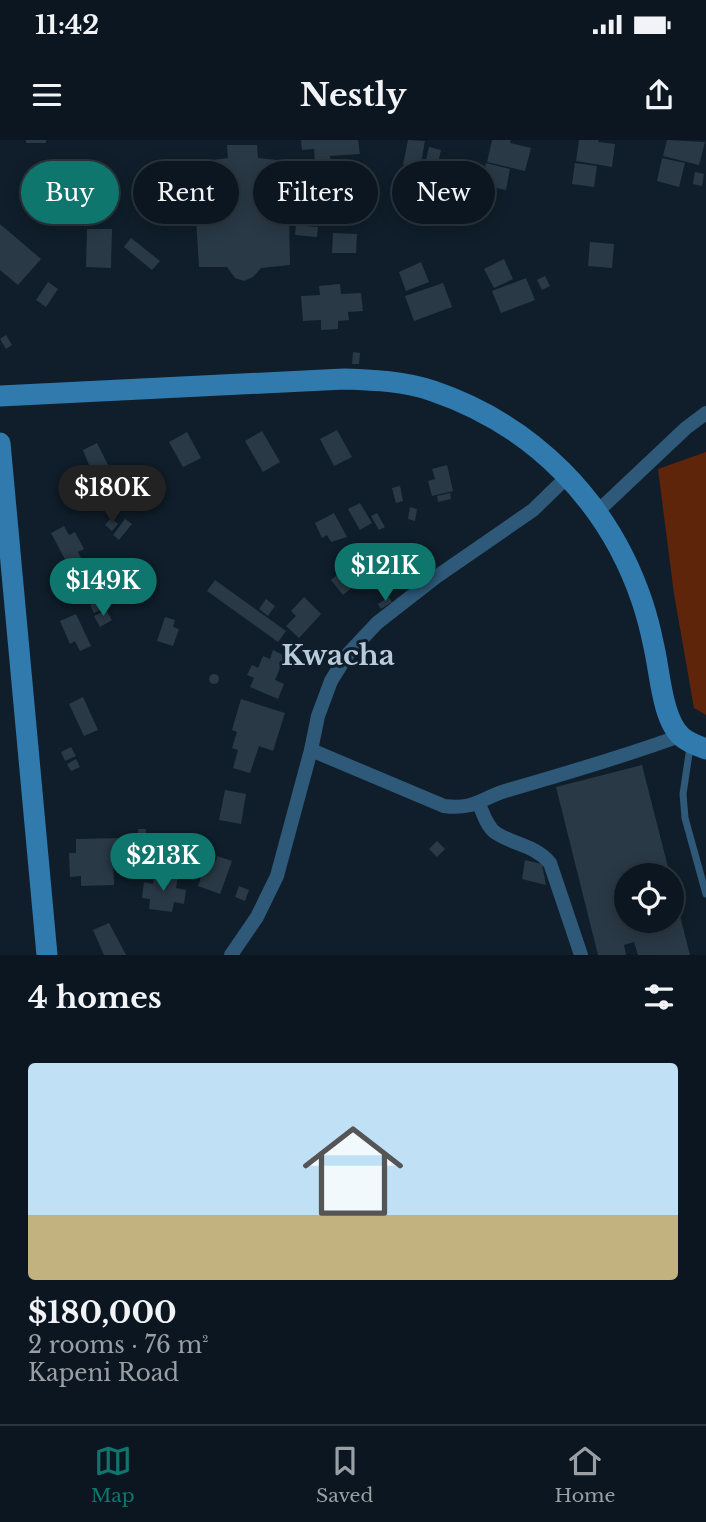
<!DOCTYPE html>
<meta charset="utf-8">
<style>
body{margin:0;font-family:"Libre Baskerville",serif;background:#141f29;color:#f1f3f6;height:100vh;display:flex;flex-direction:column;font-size:26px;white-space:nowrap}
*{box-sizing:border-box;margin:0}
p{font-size:23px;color:#9a9fa5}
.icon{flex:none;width:38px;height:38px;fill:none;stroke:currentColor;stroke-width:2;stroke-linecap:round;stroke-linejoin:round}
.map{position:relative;height:815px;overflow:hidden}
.panel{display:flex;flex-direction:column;background:#0b1620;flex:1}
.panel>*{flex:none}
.guide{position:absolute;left:21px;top:21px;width:665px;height:63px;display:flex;gap:14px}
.controls{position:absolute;left:614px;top:723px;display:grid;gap:14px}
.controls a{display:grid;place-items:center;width:70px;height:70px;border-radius:50%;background:#0b1620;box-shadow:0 4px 18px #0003,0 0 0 2px #2b353e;font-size:35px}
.price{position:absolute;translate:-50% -60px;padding:0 16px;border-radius:24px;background:#0f766e;color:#fff;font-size:23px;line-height:46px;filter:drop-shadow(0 2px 4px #0008)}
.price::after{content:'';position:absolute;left:50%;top:42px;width:21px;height:16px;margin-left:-10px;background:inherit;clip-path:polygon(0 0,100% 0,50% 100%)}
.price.on{background:#222;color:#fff}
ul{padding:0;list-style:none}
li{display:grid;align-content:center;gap:14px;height:371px;padding:0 28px}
li span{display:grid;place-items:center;height:217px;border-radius:7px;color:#555}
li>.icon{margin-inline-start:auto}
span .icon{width:126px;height:126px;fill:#fffc;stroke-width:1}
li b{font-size:30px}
h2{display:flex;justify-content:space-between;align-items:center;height:84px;padding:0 28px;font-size:30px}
.pill{padding:0 24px;border-radius:32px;background:#0b1620;box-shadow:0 4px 18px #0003,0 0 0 2px #2b353e;font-size:24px;line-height:63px}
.pill.on{background:#0f766e;color:#fff}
.status{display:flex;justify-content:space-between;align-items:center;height:49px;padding:0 35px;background:#0b1620;direction:ltr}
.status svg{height:19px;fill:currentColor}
header{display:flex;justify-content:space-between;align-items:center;height:91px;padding:0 28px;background:#0b1620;font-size:32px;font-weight:700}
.tab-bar{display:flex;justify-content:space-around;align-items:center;height:98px;border-top:2px solid #2b353e;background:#0b1620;font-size:19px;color:#9a9fa5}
.tab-bar a{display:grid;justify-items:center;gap:4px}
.tab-bar .on{color:#0f766e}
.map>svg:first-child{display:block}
.green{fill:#5f250a}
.building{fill:#293945}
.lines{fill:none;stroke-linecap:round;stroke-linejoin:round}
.lane{stroke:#2e5979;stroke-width:7}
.street{stroke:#2e5979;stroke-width:14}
.secondary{stroke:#307aae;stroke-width:21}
.labels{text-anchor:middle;stroke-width:6;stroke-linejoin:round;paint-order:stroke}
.quarter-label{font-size:28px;font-weight:bold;fill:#b8cbdb;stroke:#0f1e2a}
</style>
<div class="status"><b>11:42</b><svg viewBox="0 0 49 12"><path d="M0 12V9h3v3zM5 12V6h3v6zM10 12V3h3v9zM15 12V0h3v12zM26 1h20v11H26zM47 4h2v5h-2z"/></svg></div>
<header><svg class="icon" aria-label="menu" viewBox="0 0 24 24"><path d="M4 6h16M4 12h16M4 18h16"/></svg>Nestly<svg class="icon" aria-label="share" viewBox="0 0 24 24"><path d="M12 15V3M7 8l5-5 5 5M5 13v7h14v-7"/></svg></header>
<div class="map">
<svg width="706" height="815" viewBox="0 0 706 815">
<rect width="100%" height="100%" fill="#0f1e2a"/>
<path class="green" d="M706 312V575L694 568 674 454 658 329Z"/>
<g class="building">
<rect x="26" y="0" width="20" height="3"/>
<path d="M301 0H358L360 14 330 16 331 24 315 25 314 9 302 10Z"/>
<path d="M408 0 425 1 420 28 403 25Z"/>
<path d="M492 0H511L510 3 531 8 525 31 487 22Z"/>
<path d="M579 0H599L598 2 615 4 612 27 576 21Z"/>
<path d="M667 0 705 2 699 25 663 16Z"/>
<path d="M227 5H257L258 18 277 20 279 74H289L290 125 261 128 253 137 244 141 235 138 227 127H199L196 77 208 76 204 21 228 18Z"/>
<path d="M429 7 441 10 435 36 423 33Z"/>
<path d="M662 18 685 23 679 47 657 41Z"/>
<path d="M486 23 510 29 506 50 481 45Z"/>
<path d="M575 23 597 26 594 47 572 44Z"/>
<path d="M402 27 422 34 416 52 396 45Z"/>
<path d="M695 32 704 34 702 46 693 44Z"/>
<path d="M369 59V78L351 79 350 72 343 73 342 60Z"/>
<path d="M0 84 41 119 18 145 0 130Z"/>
<path d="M296 85 318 87 317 97 295 95Z"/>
<path d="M87 89H112L111 128 86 127Z"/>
<path d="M333 93 357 94 356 113H332Z"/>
<path d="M131 98 160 121 152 130 124 107Z"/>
<path d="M590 102 614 104 612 128 588 126Z"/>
<path d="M504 119 513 139 494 148 484 129Z"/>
<path d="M421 122 429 142 406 151 399 132Z"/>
<path d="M545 136 550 146 542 150 537 140Z"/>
<path d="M526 138 535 160 501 173 492 151Z"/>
<path d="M48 142 58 149 46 167 36 160Z"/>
<path d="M443 143 452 167 414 181 405 156Z"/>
<path d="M340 144 341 154 361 153 363 171 348 172 349 180 338 181V189L321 190V180L303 181 301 156 320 155 319 146Z"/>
<path d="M6 195 12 205 6 209 0 199Z"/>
<path d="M353 212 360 213 359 224H352Z"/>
<path d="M337 290 352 317 334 326 320 299Z"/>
<path d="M262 291 280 322 263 332 245 301Z"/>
<path d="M187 292 201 318 183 327 169 302Z"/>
<path d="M97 303 115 339 104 345 100 337 95 340 83 310Z"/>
<path d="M447 325 453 351 432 356 428 341 435 339 432 329Z"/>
<path d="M400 346 403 361 396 363 392 348Z"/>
<path d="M450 353 451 359 438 362 437 356Z"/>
<path d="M360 363 372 383 360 390 348 369Z"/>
<path d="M410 367 417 369 415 381 408 379Z"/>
<path d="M334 373 347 397 331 402 327 395 322 398 315 383Z"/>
<path d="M377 373 385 387 379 390 371 376Z"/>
<path d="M111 378 118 384 112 391 105 385Z"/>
<path d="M125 379 132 384 119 400 113 395Z"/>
<path d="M64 386 69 395 75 392 84 409 78 412 81 418 68 425 51 393Z"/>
<path d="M361 415 373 430 343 455 331 440Z"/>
<path d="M401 416 407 426 399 430 394 420Z"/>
<path d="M215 440 286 491 278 502 207 451Z"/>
<path d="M304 457 321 474 299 498 286 486 296 476 291 471Z"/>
<path d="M389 457 392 462 381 469 378 464Z"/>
<path d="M266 459 275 466 268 476 259 469Z"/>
<path d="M100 460 104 468 94 473 90 465Z"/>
<path d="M106 470 112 480 100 487 94 476Z"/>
<path d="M76 474 91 506 80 511 75 501 70 504 60 481Z"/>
<path d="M165 477 175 480 173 487 179 489 173 506 157 501Z"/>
<path d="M273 510 285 516 275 540 284 544 278 559 250 547 254 538 247 535 252 525 258 528 263 516 270 519Z"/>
<circle cx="214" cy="539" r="5"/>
<path d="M83 557 98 590 84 596 69 564Z"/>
<path d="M241 559 285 573 273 611 259 606 250 633 233 628 238 610 232 608 237 592 232 590Z"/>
<path d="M71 607 76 616 65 621 61 612Z"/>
<path d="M76 619 80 627 71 631 67 624Z"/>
<path d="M642 625 670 735H626V780H672L673 748 690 815H638L634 802 624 805 626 815H598L556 647Z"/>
<path d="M225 650 246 654 241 684 219 680Z"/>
<path d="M138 689H146L145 698 138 697Z"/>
<path d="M122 698 123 714H113L114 745 81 746V736L70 737 69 713H76V699Z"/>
<path d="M437 701 445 709 437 717 429 709Z"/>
<path d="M185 710 216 721 217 716 232 721 220 754 198 746 203 731 180 723Z"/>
<path d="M525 720 542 724 546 745 522 739Z"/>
<path d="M154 733 178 737 176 748 186 750 184 764 174 762 172 772 149 769 150 759 142 758 144 742 153 744Z"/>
<path d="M239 746 249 750 245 761 235 757Z"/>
<path d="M109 783 126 815H104L93 790Z"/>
</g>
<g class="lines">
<path class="lane" d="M690 607 683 654 685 678 706 754"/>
<g class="street">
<path d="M598 371 686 288 706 273"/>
<path d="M311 610 444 666C474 670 480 659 505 651 564 634 622 617 680 596"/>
<path d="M479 664C483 673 487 687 496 693 514 705 535 705 550 723L581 815"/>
<path d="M231 815 257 777 277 736 311 610 318 576 331 541 347 515 377 483 436 437 533 370 568 336"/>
</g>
<g class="secondary">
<path d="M0 256 344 239C373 240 404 241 433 251 533 285 608 361 642 461 647 476 651 492 654 507 660 532 662 580 682 597 689 603 698 606 706 609"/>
<path d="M0 303 47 815"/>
</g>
</g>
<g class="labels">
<g class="quarter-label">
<text x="338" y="525">Kwacha</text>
</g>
</g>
</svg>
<div class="controls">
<a><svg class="icon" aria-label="locate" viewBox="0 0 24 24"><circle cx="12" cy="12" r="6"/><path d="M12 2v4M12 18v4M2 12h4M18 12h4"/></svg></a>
</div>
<b class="price on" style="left:112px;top:385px">$180K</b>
<b class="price" style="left:385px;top:463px">$121K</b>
<b class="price" style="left:103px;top:478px">$149K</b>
<b class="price" style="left:163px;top:753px">$213K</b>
<div class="guide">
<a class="pill on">Buy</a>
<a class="pill">Rent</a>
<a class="pill">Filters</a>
<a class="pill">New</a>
</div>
</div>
<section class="panel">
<h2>4 homes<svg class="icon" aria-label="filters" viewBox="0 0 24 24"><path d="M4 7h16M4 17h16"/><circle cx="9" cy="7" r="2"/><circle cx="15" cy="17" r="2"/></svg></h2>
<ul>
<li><span style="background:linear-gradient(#bfe0f5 70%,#c2b280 0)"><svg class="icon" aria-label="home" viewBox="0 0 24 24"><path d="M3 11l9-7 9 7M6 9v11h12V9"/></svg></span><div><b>$180,000</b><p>2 rooms · 76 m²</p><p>Kapeni Road</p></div></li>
</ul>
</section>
<nav class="tab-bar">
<a class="on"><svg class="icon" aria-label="map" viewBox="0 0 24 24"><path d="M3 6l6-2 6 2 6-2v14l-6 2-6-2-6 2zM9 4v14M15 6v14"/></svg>Map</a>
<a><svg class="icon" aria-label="saved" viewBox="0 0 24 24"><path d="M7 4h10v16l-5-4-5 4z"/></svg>Saved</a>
<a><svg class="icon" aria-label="home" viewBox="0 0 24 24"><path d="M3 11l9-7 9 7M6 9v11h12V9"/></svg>Home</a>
</nav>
